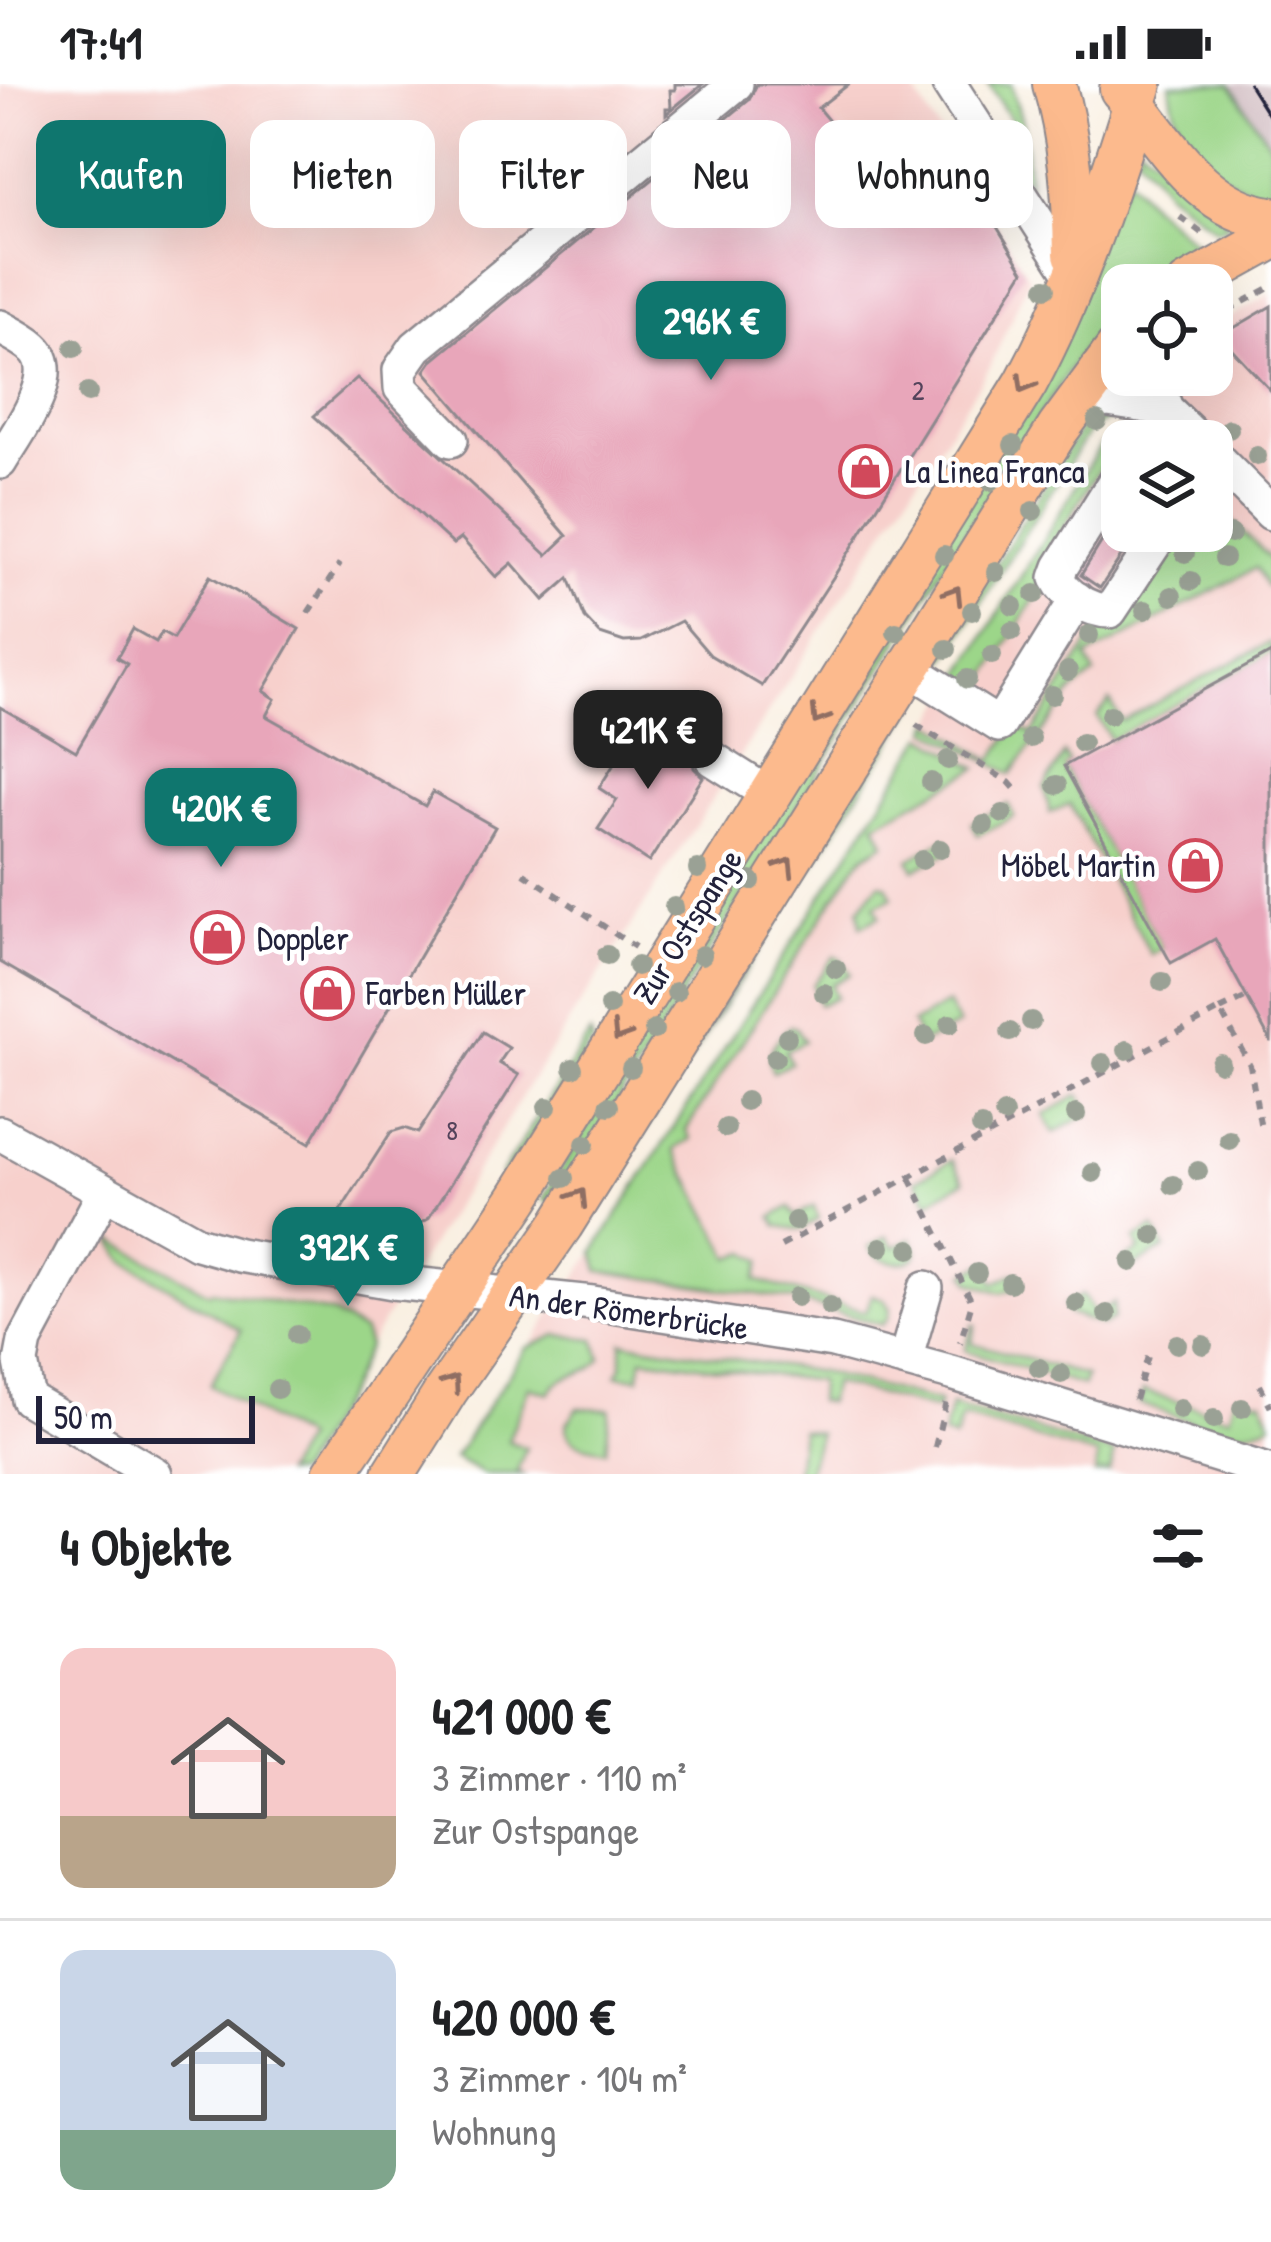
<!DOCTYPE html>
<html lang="de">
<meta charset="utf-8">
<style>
body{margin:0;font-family:"Patrick Hand",sans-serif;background:#f6f6f6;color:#202124;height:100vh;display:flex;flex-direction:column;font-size:45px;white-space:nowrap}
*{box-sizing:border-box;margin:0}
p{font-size:39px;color:#757577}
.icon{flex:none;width:66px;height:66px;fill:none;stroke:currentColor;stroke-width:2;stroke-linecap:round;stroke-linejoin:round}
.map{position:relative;height:1390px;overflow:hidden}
.side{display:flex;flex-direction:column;background:#fff;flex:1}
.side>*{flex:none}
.banner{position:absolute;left:36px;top:36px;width:1200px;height:108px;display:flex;gap:24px}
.fabs{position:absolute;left:1101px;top:180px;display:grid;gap:24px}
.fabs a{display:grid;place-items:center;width:132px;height:132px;border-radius:24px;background:#fff;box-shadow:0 12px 48px #0002;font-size:60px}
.scale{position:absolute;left:36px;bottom:30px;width:219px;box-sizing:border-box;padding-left:12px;border:6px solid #22223b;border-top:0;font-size:33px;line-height:42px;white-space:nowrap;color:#22223b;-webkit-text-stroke:9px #fff;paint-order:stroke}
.price{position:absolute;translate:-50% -102px;padding:0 27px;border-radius:24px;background:#0f766e;color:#fff;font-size:39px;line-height:78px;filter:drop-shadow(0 3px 6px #0008)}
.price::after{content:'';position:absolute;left:50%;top:72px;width:36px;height:27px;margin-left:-18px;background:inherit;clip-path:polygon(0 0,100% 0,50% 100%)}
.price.active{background:#222;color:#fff}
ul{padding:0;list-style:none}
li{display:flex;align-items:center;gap:36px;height:300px;padding:0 60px}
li+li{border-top:3px solid #e0e0e0}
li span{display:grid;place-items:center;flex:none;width:336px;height:240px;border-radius:24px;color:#555}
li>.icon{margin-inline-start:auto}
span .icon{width:144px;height:144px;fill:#fffc;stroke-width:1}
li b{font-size:51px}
h2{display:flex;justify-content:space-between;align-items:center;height:144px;padding:0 60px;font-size:51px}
.pill{padding:0 42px;border-radius:24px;background:#fff;box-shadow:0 12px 48px #0002;font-size:42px;line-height:108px}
.pill.active{background:#0f766e;color:#fff}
.status{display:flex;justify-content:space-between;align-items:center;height:84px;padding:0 60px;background:#fff;direction:ltr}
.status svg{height:33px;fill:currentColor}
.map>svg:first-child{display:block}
.built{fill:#f7d0cc;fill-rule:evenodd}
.industrial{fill:#d2bec3}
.green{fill:#9cd689;stroke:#5f7c62;stroke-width:3}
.building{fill:#e8a6ba}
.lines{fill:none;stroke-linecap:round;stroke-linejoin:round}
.minor-casing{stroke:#8e898e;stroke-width:38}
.major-casing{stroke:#8e898e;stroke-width:46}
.path{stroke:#8e898e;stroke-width:6;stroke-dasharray:9 9;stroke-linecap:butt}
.minor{stroke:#fff;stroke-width:33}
.major{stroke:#fcba8d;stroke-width:42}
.tram{stroke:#22223b;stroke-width:3}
.tree{fill:#9aa195}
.oneway{stroke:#8f6e64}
.labels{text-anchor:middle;stroke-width:9;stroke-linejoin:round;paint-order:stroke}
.number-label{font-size:27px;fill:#54435b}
.poi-label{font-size:33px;fill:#22223b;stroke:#fff;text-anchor:start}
.street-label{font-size:33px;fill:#22223b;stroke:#fff}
</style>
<div class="status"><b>17:41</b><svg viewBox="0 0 49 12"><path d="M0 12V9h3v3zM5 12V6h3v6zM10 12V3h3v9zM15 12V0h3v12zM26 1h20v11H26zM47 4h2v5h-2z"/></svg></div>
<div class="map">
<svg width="1271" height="1390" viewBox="0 0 1271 1390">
<rect width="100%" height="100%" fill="#fff"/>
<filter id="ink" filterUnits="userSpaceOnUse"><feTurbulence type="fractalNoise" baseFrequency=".00833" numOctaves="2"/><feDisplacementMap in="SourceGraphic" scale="24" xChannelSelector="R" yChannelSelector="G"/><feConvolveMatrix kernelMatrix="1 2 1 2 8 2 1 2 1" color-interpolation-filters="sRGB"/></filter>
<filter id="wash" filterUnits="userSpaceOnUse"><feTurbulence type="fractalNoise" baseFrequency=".004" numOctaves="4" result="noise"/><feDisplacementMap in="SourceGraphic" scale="48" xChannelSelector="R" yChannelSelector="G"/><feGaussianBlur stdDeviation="2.7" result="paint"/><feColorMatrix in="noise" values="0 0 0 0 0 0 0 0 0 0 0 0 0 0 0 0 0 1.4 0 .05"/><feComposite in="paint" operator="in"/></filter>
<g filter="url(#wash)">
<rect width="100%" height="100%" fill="#f9f0e2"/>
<g class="built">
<path d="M0 0H910L1029 194 990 283 530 999 368 1262 294 1390H0Z"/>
<path d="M1271 210V1390H483L454 1374 594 1168 924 652 1101 361 1136 352 1189 291H1212V244ZM1122 357H1212V447H1122Z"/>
</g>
<path class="industrial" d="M1230 0H1271V62Z"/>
<g class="green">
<path d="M988 0H1011L1023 41 1029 102 998 53 1014 41Z"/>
<path d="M1170 0H1230L1271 62V111C1213 97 1175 62 1170 0Z"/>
<path d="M1140 60 1229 141 1217 146 1167 108 1137 70Z"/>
<path d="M1128 94 1151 121 1195 159 1142 201H1122V219L1081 268 957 461 554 1121 543 1115 706 846Z"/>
<path d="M1110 330 1109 334 1089 347 938 587 933 581 1082 342Z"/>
<path d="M1129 352 1146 357H1122L1110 368 1038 485 1041 504 977 610 956 599 1101 361Z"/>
<path d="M1212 419 1271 475V503H1266L1256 484 1087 573 1095 590 1074 606 1011 690 929 646 932 638 992 677 1016 641 1032 650 1106 533 1136 504 1151 498 1182 447H1212Z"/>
<path d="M1271 558V569L1111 656 1097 632 1110 617 1122 637Z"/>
<path d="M914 609 922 610 584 1142Z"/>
<path d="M924 652 978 684 876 740 885 759 864 772 851 788 686 1046 691 1055 674 1066 731 1174 747 1168 762 1177 756 1196 866 1228 872 1211 884 1215 890 1225 888 1235 882 1241 790 1215 599 1187 594 1168Z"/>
<path d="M1064 670 1069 679 1064 683 1163 864 1151 871 1070 720 1050 729 1044 704Z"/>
<path d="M1008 720 1014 732 978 751 972 739Z"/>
<path d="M945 755 951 767 914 785 909 775Z"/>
<path d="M880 799 887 801 893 813 875 822 880 832 861 842 859 825Z"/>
<path d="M835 872 841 875 850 890 831 901 836 913 819 921 813 901Z"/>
<path d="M947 920 959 941 922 959 912 940Z"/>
<path d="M790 942 796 944 804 957 785 967 791 979 773 988C763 970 776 956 790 942Z"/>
<path d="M590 950 593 958 507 1094 501 1090Z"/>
<path d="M1079 1011 1090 1029 1054 1049 1044 1031Z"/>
<path d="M952 1076 964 1097 929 1118 916 1096Z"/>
<path d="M814 1122 818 1135 801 1146 778 1142 772 1133 790 1123 795 1132Z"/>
<path d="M1154 1144 1165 1165 1128 1185 1123 1176 1140 1166 1135 1155Z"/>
<path d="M887 1152 894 1163 911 1154 918 1167 916 1173C902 1184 877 1177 869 1163Z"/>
<path d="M111 1155 209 1209 212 1206 331 1229 363 1248 368 1262 347 1308 297 1390H283L304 1355 210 1301 241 1246 125 1177Z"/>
<path d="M983 1180 995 1199 1015 1189 1014 1205 1002 1209 971 1198 966 1189Z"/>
<path d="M1082 1211 1095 1231 1114 1219 1113 1235 1102 1241 1069 1230 1064 1221Z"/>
<path d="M973 1241H976L972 1259 1086 1292 1083 1302 965 1266Z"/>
<path d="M557 1251 595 1255 601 1274C586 1296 562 1285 549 1309L529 1303 508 1357 526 1364 517 1387 522 1390H483L454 1374 526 1264Z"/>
<path d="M622 1258 820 1288 939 1318 937 1326 833 1299 827 1319 817 1317 818 1297 643 1274 639 1294 617 1291 622 1282Z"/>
<path d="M1143 1307 1229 1333 1235 1313 1263 1316 1271 1339C1233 1361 1178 1331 1139 1320Z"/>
<path d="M951 1321 1115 1369 1110 1388 1095 1390 1098 1372 962 1333 955 1355 943 1351Z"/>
<path d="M578 1324 610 1325 606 1366C588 1362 565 1362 567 1339Z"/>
<path d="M801 1346 819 1349 807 1390 796 1388Z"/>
</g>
<g id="blocks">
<g class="building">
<path d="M675 0H703L666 30V24H671L670 6H675Z"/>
<path d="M757 0H849L818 24 915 140 948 111 936 93 958 79 1024 187 836 489 762 602 710 571 681 537 641 557 624 558 600 550 585 534 569 494 544 516 512 479 496 493 461 454 453 460 314 332 357 294 547 471 567 452 425 287 432 277 749 16Z"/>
<path d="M1271 222V307L1220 252Z"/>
<path d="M1122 425V447H1138L1100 504 1081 491Z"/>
<path d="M210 492 299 545 263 607 275 615 266 632 425 722 433 708 495 743 310 1059 0 878V623L76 667 127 580 117 574 133 545 156 558 162 548 173 554Z"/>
<path d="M1271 569V958L1215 855 1171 879 1064 682Z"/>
<path d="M640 639 692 673 694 684 703 693 649 778 598 745 617 716 599 704Z"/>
<path d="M483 948 509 964 499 979 519 991 428 1135 410 1145 387 1147 364 1141 341 1126 391 1048 404 1044 418 1049Z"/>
</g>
</g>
</g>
<g filter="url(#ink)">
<use href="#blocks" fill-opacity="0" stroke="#8e898e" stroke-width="3"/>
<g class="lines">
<defs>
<g id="minor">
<path d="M949 0 1075 195"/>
<path d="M0 243C11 249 24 255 34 264 63 291 15 352 0 378"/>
<path d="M1154 291 1166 325 1199 357"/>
<path d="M1074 320 1108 316 1166 325"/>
<path d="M451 356 401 304 400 286 416 263 736 0"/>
<path d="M1212 370 1271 429"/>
<path d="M1122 386 1061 483 1057 494C1066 512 1089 527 1110 527L1163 447"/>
<path d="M908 584 999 641 1077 515"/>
<path d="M713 675 770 711"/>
<path d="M0 1049 197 1159 239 1171 393 1198 593 1219 833 1257 955 1290 1271 1388"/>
<path d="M104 1109 25 1257 21 1278 28 1315 155 1390"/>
<path d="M905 1276 926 1204"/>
</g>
<g id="major">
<path d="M1054 0C1070 54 1074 113 1075 170"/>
<path d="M1121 5C1163 53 1200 126 1271 134"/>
<path d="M1188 201 1271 155"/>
<path d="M334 1390 519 1114 1026 299C1077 205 1109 102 1141 0"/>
<path d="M394 1390 446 1307 562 1140 1058 345 1122 258"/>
</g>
</defs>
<use href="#minor" class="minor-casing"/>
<use href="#major" class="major-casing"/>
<g class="path">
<path d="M1180 133 1203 150"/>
<path d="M1212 235 1271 203"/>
<path d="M1212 278 1219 284"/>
<path d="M308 529 340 480"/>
<path d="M916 641 1009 698 1017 707"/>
<path d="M524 789 635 863"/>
<path d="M1220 926 1247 913"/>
<path d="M910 1094 972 1218 960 1259"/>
<path d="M781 1162 1220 926 1250 981 1261 1045"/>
<path d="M1260 1301 1271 1323"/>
<path d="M1135 1316 1149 1269"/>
<path d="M935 1363 946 1318"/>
</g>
<use href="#minor" class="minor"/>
<use href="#major" class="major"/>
<path class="tram" d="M1249 0 1271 35"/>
</g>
<g class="tree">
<circle cx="1046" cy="204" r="10"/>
<circle cx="74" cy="264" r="10"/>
<circle cx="88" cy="309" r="10"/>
<circle cx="1097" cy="337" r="10"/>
<circle cx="1229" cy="345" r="10"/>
<circle cx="1013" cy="361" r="10"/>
<circle cx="1257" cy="372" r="10"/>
<circle cx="1058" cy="388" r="10"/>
<circle cx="991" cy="397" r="10"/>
<circle cx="1033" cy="427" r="10"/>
<circle cx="1231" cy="450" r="10"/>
<circle cx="1185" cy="469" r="10"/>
<circle cx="944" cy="471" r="10"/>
<circle cx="1224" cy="474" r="10"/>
<circle cx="996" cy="488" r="10"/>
<circle cx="1191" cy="497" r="10"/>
<circle cx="1035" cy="510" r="10"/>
<circle cx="1172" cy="512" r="10"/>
<circle cx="1013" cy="522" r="10"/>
<circle cx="1145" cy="526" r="10"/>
<circle cx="972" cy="527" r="10"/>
<circle cx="1012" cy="547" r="10"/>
<circle cx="896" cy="548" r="10"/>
<circle cx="1089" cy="551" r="10"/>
<circle cx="947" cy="565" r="10"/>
<circle cx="992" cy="571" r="10"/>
<circle cx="1068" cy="587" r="10"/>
<circle cx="967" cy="595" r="10"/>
<circle cx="1052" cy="611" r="10"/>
<circle cx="1110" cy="631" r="10"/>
<circle cx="1031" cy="654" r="10"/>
<circle cx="1082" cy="659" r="10"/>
<circle cx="948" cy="676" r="10"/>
<circle cx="931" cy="698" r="10"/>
<circle cx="1057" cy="701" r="10"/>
<circle cx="1003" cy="730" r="10"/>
<circle cx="984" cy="741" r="10"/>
<circle cx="940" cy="765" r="10"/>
<circle cx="922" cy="776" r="10"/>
<circle cx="698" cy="785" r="10"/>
<circle cx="751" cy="797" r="10"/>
<circle cx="674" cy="823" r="10"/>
<circle cx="607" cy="871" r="10"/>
<circle cx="702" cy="871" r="10"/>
<circle cx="637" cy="882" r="10"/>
<circle cx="836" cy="885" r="10"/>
<circle cx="1162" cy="898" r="10"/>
<circle cx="676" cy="908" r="10"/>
<circle cx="824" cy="909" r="10"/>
<circle cx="609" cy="922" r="10"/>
<circle cx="1031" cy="937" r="10"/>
<circle cx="950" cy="940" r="10"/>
<circle cx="654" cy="946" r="10"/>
<circle cx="1010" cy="948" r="10"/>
<circle cx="926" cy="952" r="10"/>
<circle cx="787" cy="953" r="10"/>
<circle cx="1127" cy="966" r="10"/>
<circle cx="775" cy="974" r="10"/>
<circle cx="1103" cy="979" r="10"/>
<circle cx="1220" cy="979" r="10"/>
<circle cx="573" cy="984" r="10"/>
<circle cx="631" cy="984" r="10"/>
<circle cx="746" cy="1017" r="10"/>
<circle cx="609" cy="1022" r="10"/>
<circle cx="547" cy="1023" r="10"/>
<circle cx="1004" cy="1030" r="10"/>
<circle cx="1076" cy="1030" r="10"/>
<circle cx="981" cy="1043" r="10"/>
<circle cx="726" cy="1044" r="10"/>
<circle cx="1229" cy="1056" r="10"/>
<circle cx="585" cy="1060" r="10"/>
<circle cx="1198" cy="1087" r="10"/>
<circle cx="1093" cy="1089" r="10"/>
<circle cx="564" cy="1094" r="10"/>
<circle cx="1173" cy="1101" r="10"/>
<circle cx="795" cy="1137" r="10"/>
<circle cx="1153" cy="1151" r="10"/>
<circle cx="881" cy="1163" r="10"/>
<circle cx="910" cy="1165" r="10"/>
<circle cx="1131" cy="1178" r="10"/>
<circle cx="977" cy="1189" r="10"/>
<circle cx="1010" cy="1199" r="10"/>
<circle cx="797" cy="1213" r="10"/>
<circle cx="1076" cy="1219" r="10"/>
<circle cx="830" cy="1222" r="10"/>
<circle cx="1107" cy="1230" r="10"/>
<circle cx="297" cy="1251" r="10"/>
<circle cx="1177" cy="1260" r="10"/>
<circle cx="1203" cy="1261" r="10"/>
<circle cx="1039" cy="1284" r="10"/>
<circle cx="1061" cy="1290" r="10"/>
<circle cx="277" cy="1305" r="10"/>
<circle cx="1242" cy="1324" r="10"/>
<circle cx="1180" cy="1325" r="10"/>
<circle cx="1214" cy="1335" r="10"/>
</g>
<defs><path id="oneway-chevron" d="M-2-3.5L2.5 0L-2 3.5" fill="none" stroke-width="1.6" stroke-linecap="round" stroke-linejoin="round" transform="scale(3)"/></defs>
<g class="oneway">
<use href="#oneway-chevron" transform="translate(1025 300) rotate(120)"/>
<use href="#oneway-chevron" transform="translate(954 510) rotate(-58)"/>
<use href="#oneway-chevron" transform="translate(819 632) rotate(122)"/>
<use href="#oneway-chevron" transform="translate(786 782) rotate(-58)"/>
<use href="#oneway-chevron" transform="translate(620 949) rotate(122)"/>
<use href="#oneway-chevron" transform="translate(579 1113) rotate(-58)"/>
<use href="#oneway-chevron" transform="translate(452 1299) rotate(-55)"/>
</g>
</g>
<defs>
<symbol id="shop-ring" viewBox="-11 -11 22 22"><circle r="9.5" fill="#fff" stroke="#d1495b" stroke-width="1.5"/><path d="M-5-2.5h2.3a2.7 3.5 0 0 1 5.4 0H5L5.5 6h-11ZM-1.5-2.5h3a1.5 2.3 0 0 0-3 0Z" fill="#d1495b"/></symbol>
</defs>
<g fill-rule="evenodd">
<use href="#shop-ring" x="836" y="358" width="59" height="59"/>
<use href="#shop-ring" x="1166" y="752" width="59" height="59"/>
<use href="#shop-ring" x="188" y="824" width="59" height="59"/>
<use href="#shop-ring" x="298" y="880" width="59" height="59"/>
</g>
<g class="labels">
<g class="number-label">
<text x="918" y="316">2</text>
<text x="452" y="1056">8</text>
</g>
<g class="poi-label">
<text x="905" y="399">La Linea Franca</text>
<text x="1156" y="793" text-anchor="end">Möbel Martin</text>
<text x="257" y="866">Doppler</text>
<text x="366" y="921">Farben Müller</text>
</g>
<g class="street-label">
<text transform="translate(687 842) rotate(-58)" y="12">Zur Ostspange</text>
<text transform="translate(629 1227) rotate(8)" y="12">An der Römerbrücke</text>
</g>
</g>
</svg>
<div class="fabs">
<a><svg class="icon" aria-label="locate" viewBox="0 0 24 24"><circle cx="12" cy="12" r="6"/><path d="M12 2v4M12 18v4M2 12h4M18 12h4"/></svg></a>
<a><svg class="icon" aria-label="layers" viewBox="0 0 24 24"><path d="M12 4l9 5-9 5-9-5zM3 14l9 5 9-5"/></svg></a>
</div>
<div class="scale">50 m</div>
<b class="price" style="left:711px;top:299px">296K €</b>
<b class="price active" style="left:648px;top:708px">421K €</b>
<b class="price" style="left:221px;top:786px">420K €</b>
<b class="price" style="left:348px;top:1225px">392K €</b>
<div class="banner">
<a class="pill active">Kaufen</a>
<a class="pill">Mieten</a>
<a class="pill">Filter</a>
<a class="pill">Neu</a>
<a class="pill">Wohnung</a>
</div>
</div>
<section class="side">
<h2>4 Objekte<svg class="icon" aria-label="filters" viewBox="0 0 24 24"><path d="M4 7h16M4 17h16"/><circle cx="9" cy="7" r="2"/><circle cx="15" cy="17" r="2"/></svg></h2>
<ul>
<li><span style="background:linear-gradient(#f6c9c9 70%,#b9a48a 0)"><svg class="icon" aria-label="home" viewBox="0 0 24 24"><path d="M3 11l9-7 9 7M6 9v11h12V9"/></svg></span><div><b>421 000 €</b><p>3 Zimmer · 110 m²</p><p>Zur Ostspange</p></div></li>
<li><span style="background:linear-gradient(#c9d6e8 75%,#7fa58c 0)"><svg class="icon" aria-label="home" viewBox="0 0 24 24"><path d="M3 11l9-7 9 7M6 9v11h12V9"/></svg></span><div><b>420 000 €</b><p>3 Zimmer · 104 m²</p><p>Wohnung</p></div></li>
</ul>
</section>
